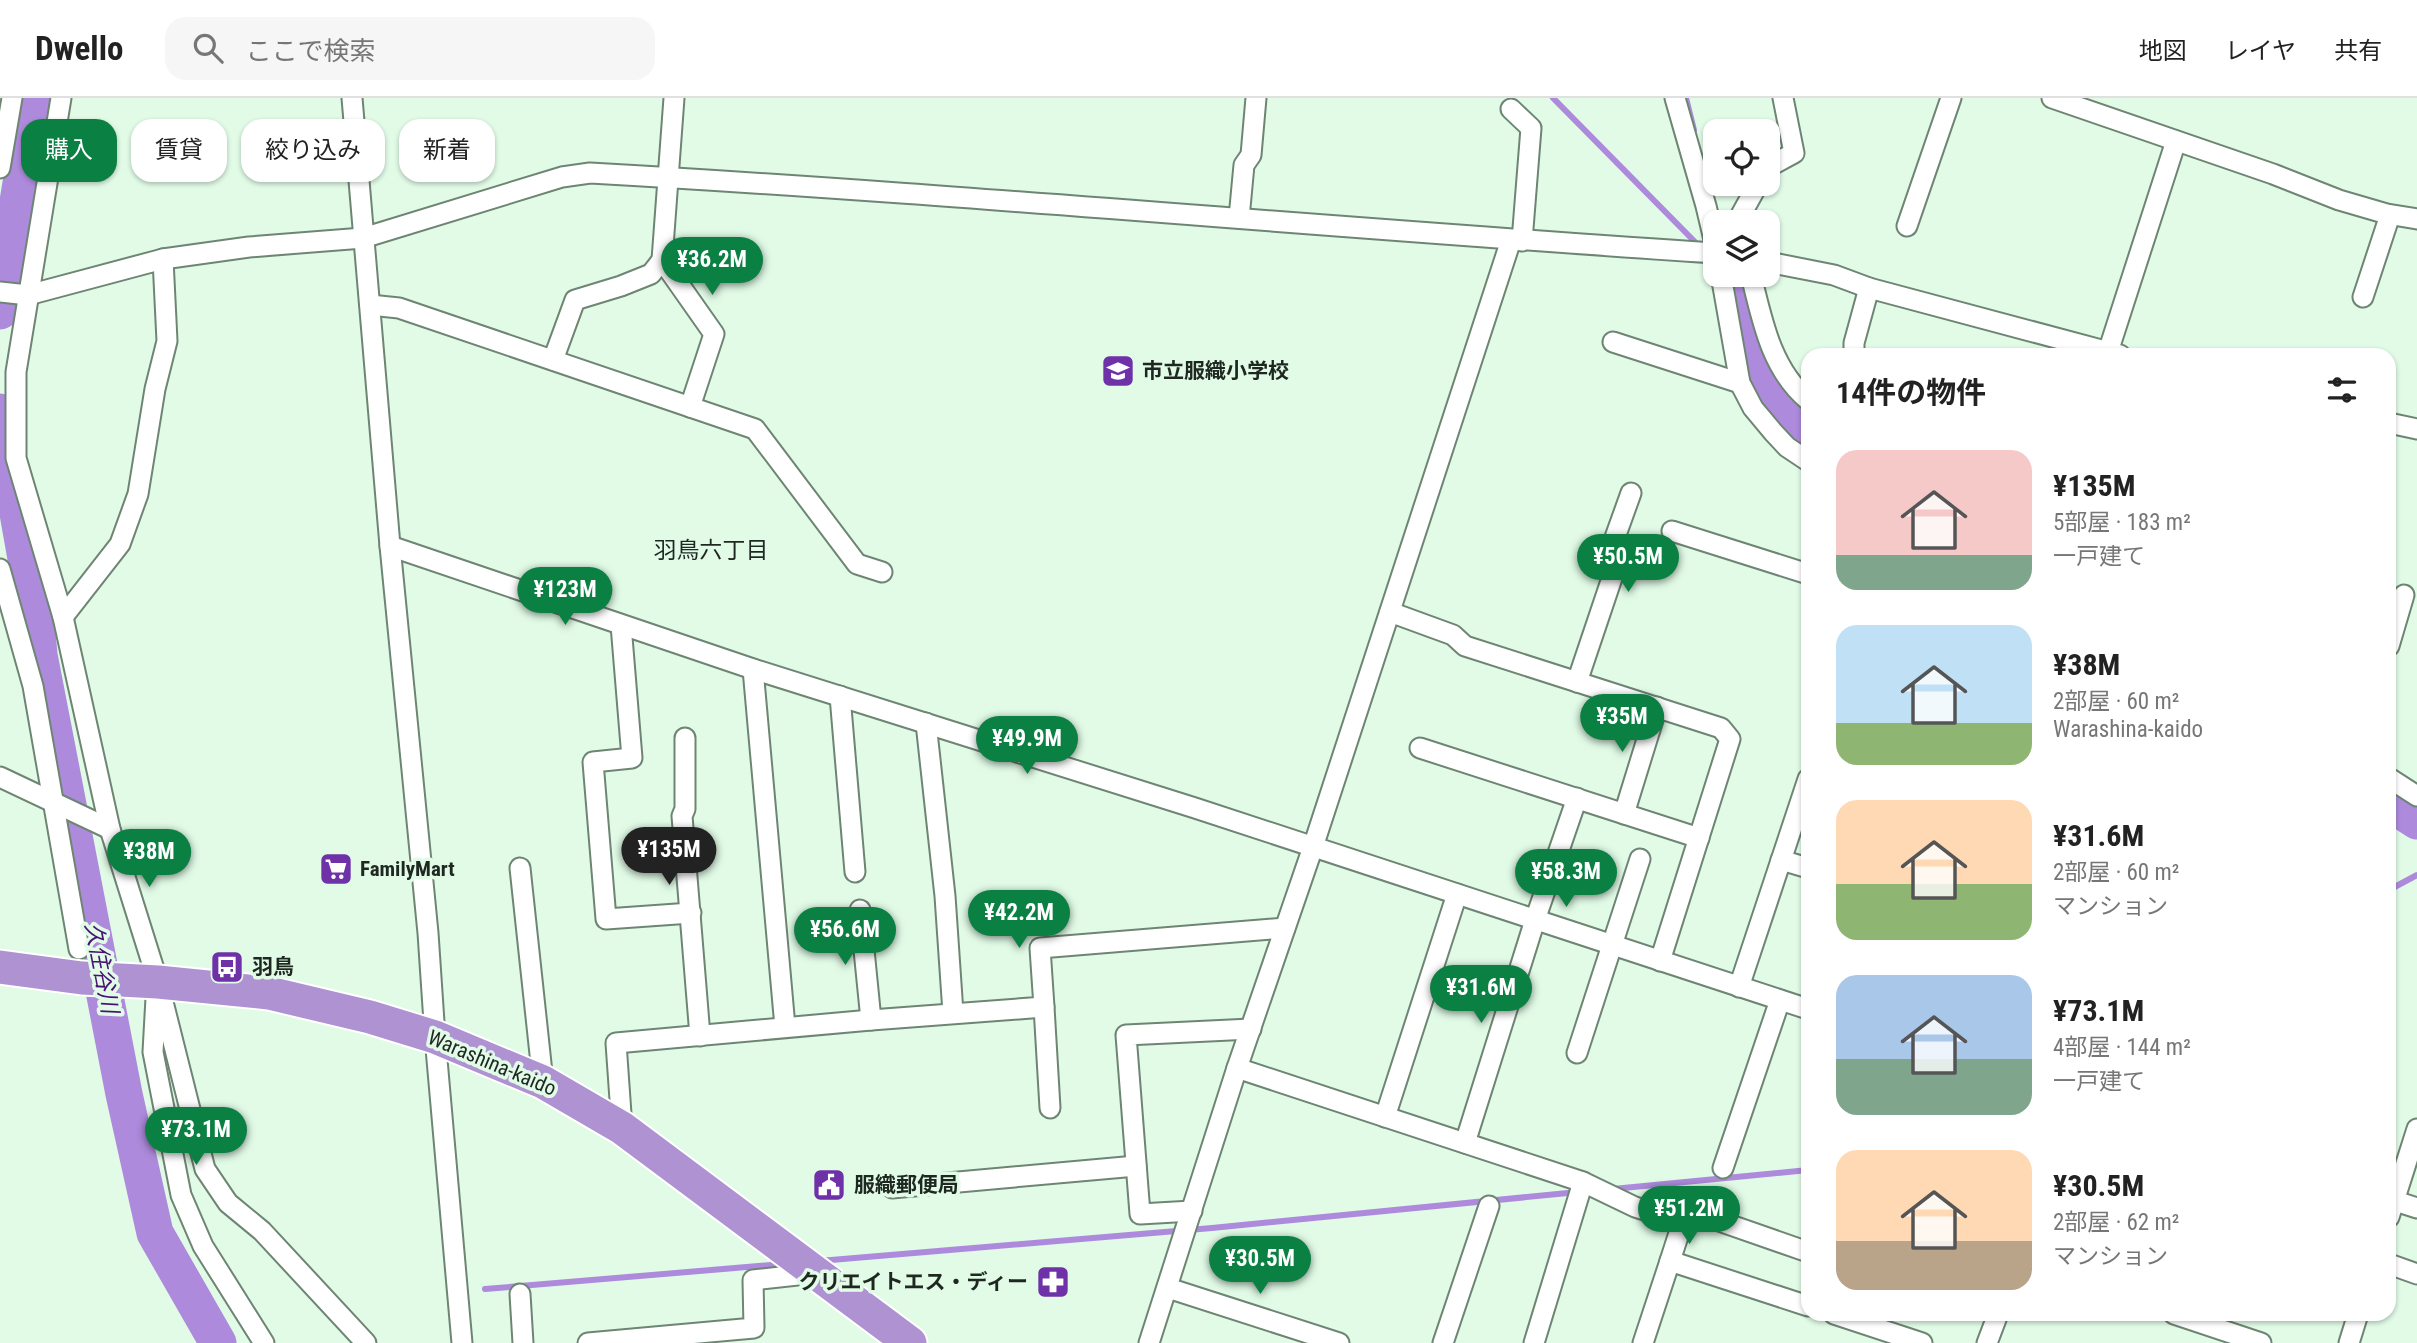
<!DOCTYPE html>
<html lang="ja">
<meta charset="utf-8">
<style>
body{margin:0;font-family:"Roboto Condensed","Noto Sans JP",sans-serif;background:#f6f6f6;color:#222;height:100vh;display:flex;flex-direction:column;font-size:26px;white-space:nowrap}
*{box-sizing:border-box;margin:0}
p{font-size:23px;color:#767676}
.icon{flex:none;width:38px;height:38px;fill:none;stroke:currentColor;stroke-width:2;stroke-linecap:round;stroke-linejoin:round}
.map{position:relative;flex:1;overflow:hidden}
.sheet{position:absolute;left:1801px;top:250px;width:595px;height:973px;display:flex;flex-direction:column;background:#fff;border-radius:21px;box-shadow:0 2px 5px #0004}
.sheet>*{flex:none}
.banner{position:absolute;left:21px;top:21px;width:665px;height:63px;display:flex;gap:14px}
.controls{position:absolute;left:1703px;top:21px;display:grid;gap:14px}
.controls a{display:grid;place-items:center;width:77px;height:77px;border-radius:14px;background:#fff;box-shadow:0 2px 5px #0004;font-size:35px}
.price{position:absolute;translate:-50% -60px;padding:0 16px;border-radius:24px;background:#0b8043;color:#fff;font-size:23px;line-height:46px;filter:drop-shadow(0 2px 4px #0008)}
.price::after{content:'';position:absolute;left:50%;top:42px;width:21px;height:16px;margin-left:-10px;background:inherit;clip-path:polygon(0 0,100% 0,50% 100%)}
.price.active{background:#222;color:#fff}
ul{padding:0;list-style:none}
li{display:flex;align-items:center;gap:21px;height:175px;padding:0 35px}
li span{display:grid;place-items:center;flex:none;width:196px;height:140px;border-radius:21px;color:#555}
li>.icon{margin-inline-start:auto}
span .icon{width:84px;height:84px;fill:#fffc;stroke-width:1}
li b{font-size:30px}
h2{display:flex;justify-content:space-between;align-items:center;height:84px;padding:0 35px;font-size:30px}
.pill{padding:0 24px;border-radius:21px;background:#fff;box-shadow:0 2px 5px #0004;font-size:24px;line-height:63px}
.pill.active{background:#0b8043;color:#fff}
header{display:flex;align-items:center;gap:42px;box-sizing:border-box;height:98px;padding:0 35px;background:#fff;border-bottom:2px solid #e0e0e0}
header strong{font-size:33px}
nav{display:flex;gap:38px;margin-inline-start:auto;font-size:24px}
.search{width:490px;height:63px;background:#f6f6f6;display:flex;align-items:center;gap:18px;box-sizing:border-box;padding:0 24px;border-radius:21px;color:#767676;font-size:26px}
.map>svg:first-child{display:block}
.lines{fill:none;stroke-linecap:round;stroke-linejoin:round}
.stream{stroke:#ad8adb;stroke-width:6}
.river{stroke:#ad8adb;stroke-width:37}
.minor-casing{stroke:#6e8573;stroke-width:23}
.trunk-casing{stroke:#fff;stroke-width:37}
.minor{stroke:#fff;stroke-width:19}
.trunk{stroke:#ae92d2;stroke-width:33}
.labels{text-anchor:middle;stroke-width:7;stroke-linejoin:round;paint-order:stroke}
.poi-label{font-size:21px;font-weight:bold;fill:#1e2720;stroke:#e1fbe7;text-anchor:start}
.street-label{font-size:21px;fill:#1e2720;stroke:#e1fbe7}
.neighbourhood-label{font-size:23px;fill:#1e2720;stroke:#e1fbe7}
.water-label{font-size:23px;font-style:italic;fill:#471273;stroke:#e1fbe7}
</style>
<header>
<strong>Dwello</strong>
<div class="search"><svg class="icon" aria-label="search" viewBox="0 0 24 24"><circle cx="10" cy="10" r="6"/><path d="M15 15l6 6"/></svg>ここで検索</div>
<nav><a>地図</a><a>レイヤ</a><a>共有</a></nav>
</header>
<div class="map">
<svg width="2417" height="1245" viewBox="0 0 2417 1245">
<rect width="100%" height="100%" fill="#e1fbe7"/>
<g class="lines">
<g class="stream">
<path d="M1553 0 1698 147"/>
<path d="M1686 0 1694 32"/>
<path d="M1732 177 1734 182"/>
<path d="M2389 792 2417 777"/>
<path d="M1613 1091 1808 1072"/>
<path d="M819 1163 1212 1130 1578 1094"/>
<path d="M485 1191 783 1166"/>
</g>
<g class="river">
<path d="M1734 182 1751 243 1775 293 1808 331"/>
<path d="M0 213 35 0"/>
<path d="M0 314 35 511 39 557 124 996 155 1135 218 1245"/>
<path d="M2389 705 2417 723"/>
</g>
<defs>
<g id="minor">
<path d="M61 0 16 274V360L63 519 110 731 158 884 205 1071 228 1105 262 1133 366 1245"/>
<path d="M352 0 390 448 428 835 435 939 462 1245"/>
<path d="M674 0 662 162 714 236 690 309"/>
<path d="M1675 0 1706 108 1715 146"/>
<path d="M2052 0 2273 76 2339 102 2387 116 2417 121"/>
<path d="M1511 11 1531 30 1522 143"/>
<path d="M1768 69 1794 55 1783 0"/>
<path d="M0 70 12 0"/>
<path d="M1239 120 1244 67 1251 57 1256 0"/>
<path d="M1737 124 1758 86"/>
<path d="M1907 128 1951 0"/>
<path d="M1768 164 1834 177 1869 190 2120 257"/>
<path d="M1721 177 1740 285 1753 310 1773 334 1787 349 1808 363"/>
<path d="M1751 177C1762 222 1771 271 1808 302"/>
<path d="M0 194 28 197 163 161 249 149 363 140 562 79 590 75C965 96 1340 131 1715 155"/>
<path d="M2363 199 2390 117"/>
<path d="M370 207 399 210 755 331 857 466 882 474"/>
<path d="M1613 244 1740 285"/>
<path d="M2108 254 2176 43"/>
<path d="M1854 257V245L1869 190"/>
<path d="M553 262 575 202 621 188 651 176 662 162"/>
<path d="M2389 325 2417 331"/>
<path d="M1672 433 1808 476"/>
<path d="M390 448 753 571 1195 710 1808 911"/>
<path d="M0 471 33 588 79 851"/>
<path d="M1390 514 1453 537 1465 548 1721 630 1730 641 1660 863"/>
<path d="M63 519 120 446 138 396 155 291 167 243 163 161"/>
<path d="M621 527 632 660 593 664 606 821 691 815"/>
<path d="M2389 548 2404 497"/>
<path d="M753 571 785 929"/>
<path d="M1577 584 1613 477 1608 459 1631 395"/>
<path d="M840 598 855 774"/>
<path d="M926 625 945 798 953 915"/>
<path d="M685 640V711L682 718 700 938"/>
<path d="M1420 650 1699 740"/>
<path d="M0 679 110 731"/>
<path d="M2389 680 2417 698"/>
<path d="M1624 716 1657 609"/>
<path d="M1781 762 1808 770"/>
<path d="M520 770 543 984"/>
<path d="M860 812 871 922"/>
<path d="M1739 889 1808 681"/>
<path d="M156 900 153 954 181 1097 203 1148 264 1245"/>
<path d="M1044 909 1050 1010"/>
<path d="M1577 955 1640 761"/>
<path d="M1237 970 1583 1084 1635 1109 1673 1121 1680 1132 1670 1163"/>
<path d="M1385 1019 1457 796"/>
<path d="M622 1030 616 945 871 922 1044 909 1040 850 1285 830"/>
<path d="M1465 1045 1535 822 1577 700"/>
<path d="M1723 1070 1780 902"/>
<path d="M892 1090 1136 1068"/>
<path d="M2389 1101 2417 1110"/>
<path d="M1192 1113 1140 1116 1126 937 1251 931"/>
<path d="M2389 1119 2417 1031"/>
<path d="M1680 1132 1696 1115 1808 1154"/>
<path d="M2389 1166 2417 1176"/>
<path d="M1168 1190 1339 1245"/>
<path d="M520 1196 523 1245"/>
<path d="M1834 1216 1922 1245"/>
<path d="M2174 1216 2261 1245"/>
<path d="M588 1245 754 1230 753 1182 816 1175"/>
<path d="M1149 1245 1237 970 1313 749 1511 142"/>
<path d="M1443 1245 1489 1108"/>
<path d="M1534 1245 1583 1084"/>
<path d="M1643 1245 1670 1163 1808 1208"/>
<path d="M1987 1245 1998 1216"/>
<path d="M2349 1245 2358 1216"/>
</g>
<path id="trunk" d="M0 869 82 880 158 884 269 895 370 919 435 939 543 984 622 1030 910 1245"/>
</defs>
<use href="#minor" class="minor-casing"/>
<use href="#trunk" class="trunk-casing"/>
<use href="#minor" class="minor"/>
<use href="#trunk" class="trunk"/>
</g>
<defs>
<symbol id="school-square" viewBox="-11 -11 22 22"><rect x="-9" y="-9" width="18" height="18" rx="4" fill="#6e31a7" stroke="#e1fbe7"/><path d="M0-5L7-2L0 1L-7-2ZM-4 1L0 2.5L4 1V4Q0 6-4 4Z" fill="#fff"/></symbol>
<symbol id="supermarket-square" viewBox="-11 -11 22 22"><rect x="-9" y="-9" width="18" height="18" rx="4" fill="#6e31a7" stroke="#e1fbe7"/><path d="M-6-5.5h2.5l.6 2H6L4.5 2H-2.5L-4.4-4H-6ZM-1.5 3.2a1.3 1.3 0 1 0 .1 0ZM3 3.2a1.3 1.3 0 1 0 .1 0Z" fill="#fff"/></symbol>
<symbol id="bus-square" viewBox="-11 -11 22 22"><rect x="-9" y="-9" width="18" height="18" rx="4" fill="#6e31a7" stroke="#e1fbe7"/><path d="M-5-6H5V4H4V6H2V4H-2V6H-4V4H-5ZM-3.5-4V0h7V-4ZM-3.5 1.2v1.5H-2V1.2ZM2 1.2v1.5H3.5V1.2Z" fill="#fff"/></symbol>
<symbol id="civic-square" viewBox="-11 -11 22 22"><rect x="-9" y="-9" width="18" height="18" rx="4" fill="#6e31a7" stroke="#e1fbe7"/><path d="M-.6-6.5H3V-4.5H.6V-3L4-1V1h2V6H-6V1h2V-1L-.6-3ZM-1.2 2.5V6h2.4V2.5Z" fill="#fff"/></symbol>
<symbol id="pharmacy-square" viewBox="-11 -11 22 22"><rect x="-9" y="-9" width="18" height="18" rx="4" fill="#6e31a7" stroke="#e1fbe7"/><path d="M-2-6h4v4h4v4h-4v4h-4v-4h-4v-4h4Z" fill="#fff"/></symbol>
</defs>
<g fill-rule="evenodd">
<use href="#school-square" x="1099" y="254" width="38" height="38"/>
<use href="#supermarket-square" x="317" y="752" width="38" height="38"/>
<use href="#bus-square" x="208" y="850" width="38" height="38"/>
<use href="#civic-square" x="810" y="1068" width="38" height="38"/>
<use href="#pharmacy-square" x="1034" y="1165" width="38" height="38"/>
</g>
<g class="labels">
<g class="poi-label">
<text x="1142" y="280">市立服織小学校</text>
<text x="360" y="778">FamilyMart</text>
<text x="252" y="876">羽鳥</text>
<text x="854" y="1094">服織郵便局</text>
<text x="1028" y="1191" text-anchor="end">クリエイトエス・ディー</text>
</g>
<g class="street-label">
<text transform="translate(492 965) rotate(23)" y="7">Warashina-kaido</text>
</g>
<g class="neighbourhood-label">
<text x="711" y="460">羽鳥六丁目</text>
</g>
<g class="water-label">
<text transform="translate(102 870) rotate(79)" y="8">久住谷川</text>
</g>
</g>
</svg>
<div class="controls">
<a><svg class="icon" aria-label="locate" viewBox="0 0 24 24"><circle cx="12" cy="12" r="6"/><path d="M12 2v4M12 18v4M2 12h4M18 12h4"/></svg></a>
<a><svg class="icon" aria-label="layers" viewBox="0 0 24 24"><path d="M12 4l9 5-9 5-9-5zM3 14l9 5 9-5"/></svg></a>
</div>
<b class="price" style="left:712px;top:199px">¥36.2M</b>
<b class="price" style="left:1628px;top:496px">¥50.5M</b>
<b class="price" style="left:565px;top:529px">¥123M</b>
<b class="price" style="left:1622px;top:656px">¥35M</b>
<b class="price" style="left:1027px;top:678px">¥49.9M</b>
<b class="price active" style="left:669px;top:789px">¥135M</b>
<b class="price" style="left:149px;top:791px">¥38M</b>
<b class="price" style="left:1566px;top:811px">¥58.3M</b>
<b class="price" style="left:1019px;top:852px">¥42.2M</b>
<b class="price" style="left:845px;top:869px">¥56.6M</b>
<b class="price" style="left:1481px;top:927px">¥31.6M</b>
<b class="price" style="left:196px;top:1069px">¥73.1M</b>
<b class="price" style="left:1689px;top:1148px">¥51.2M</b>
<b class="price" style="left:1260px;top:1198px">¥30.5M</b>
<div class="banner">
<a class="pill active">購入</a>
<a class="pill">賃貸</a>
<a class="pill">絞り込み</a>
<a class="pill">新着</a>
</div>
<section class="sheet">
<h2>14件の物件<svg class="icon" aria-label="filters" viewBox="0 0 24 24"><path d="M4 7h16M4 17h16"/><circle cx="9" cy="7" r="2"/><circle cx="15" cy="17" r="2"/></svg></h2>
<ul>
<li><span style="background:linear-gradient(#f6c9c9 75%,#7fa58c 0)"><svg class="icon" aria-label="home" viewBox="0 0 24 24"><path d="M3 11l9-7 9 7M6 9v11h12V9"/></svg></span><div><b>¥135M</b><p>5部屋 · 183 m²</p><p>一戸建て</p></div></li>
<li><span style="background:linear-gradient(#bfe0f5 70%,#8fb573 0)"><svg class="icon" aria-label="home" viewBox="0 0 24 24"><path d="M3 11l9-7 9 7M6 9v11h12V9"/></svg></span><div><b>¥38M</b><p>2部屋 · 60 m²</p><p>Warashina-kaido</p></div></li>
<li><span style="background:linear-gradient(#ffd9b3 60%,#8fb573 0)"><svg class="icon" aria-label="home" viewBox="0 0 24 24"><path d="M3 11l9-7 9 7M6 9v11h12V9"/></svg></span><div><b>¥31.6M</b><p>2部屋 · 60 m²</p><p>マンション</p></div></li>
<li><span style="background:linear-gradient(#a9c7e8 60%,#7fa58c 0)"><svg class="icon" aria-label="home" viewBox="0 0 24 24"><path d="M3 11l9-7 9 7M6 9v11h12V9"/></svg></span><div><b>¥73.1M</b><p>4部屋 · 144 m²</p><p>一戸建て</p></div></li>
<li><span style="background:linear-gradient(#ffd9b3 65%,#b9a48a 0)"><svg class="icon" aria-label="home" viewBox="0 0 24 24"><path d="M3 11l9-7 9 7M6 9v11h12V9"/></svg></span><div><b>¥30.5M</b><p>2部屋 · 62 m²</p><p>マンション</p></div></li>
</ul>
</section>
</div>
